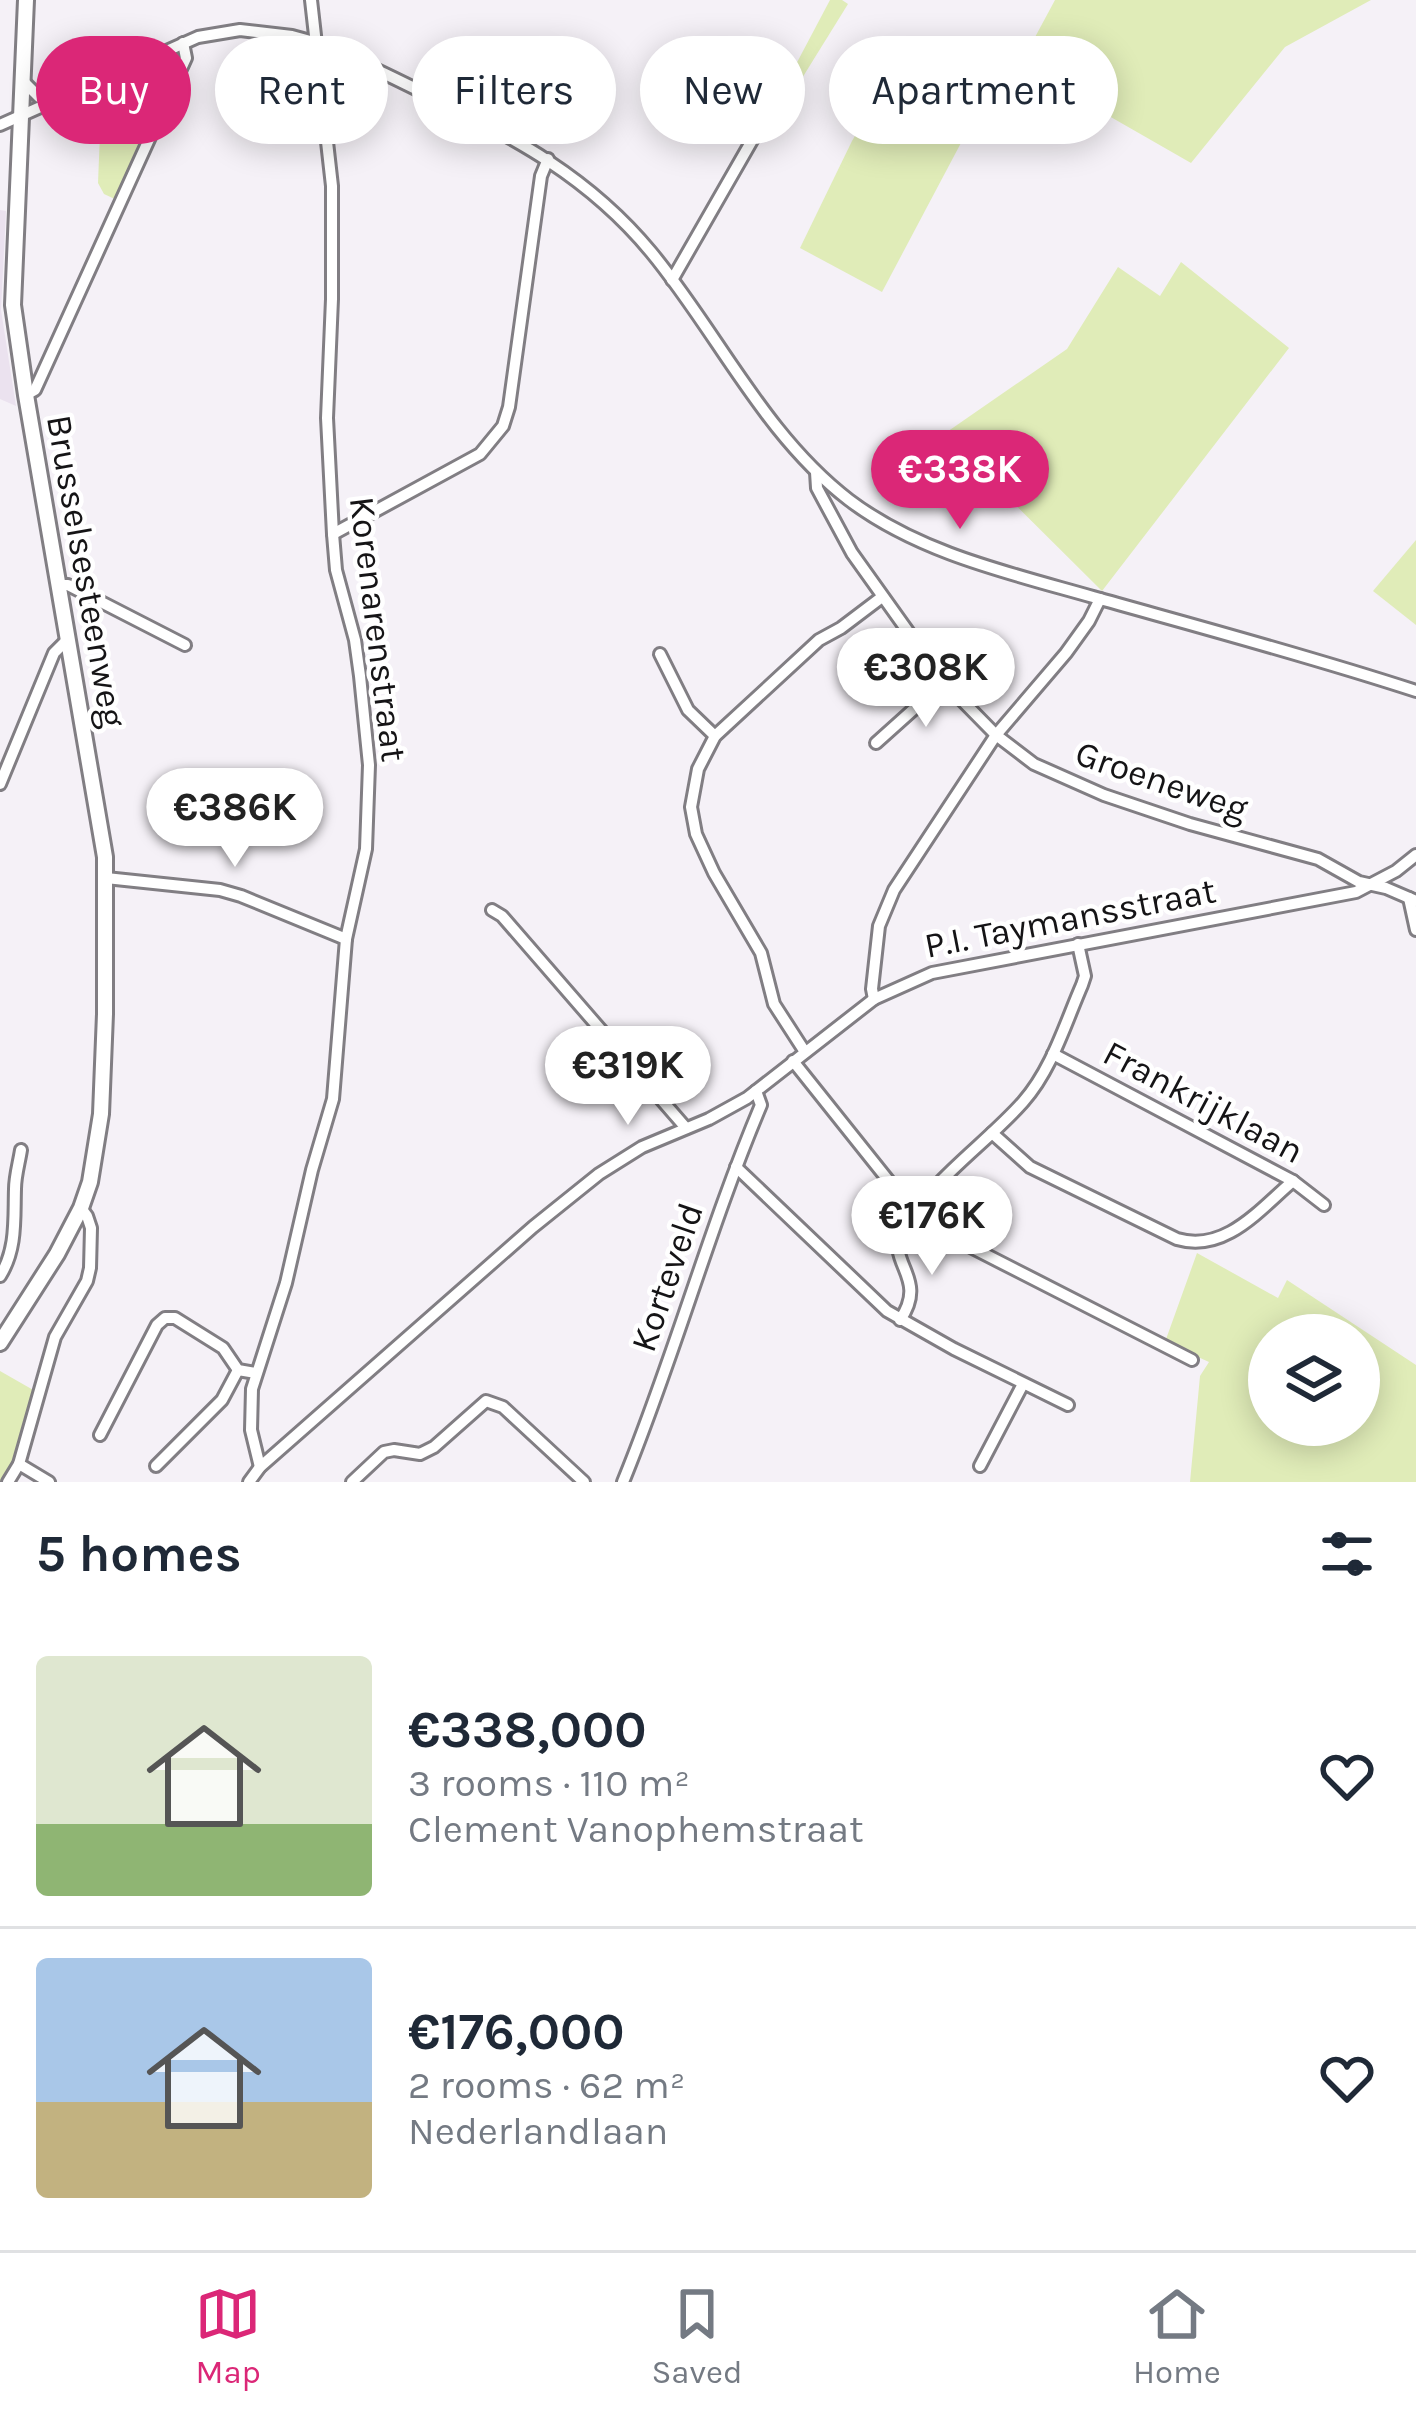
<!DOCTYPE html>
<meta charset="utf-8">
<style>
body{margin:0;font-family:Karla,sans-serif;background:#f2f2f3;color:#1f2937;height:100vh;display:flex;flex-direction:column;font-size:45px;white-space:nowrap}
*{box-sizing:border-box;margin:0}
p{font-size:39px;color:#747a83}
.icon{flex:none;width:66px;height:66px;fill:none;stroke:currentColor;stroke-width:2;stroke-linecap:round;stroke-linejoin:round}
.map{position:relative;height:1482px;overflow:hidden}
.side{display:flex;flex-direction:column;background:#fff;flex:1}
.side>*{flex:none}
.guide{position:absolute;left:36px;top:36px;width:1344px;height:108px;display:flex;gap:24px}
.fabs{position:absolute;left:1248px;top:1314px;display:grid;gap:24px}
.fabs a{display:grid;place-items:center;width:132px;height:132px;border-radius:50%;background:#fff;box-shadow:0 6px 30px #0003;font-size:60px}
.price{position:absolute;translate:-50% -102px;padding:0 27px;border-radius:42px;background:#fff;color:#222;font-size:39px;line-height:78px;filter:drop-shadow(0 3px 6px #0008)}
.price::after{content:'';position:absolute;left:50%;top:72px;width:36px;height:27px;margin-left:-18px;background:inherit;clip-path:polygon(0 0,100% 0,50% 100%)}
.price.selected{background:#db2777;color:#fff}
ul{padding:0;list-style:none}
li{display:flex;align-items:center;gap:36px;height:300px;padding:0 36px}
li+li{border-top:3px solid #e0e1e3}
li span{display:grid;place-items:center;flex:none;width:336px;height:240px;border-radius:12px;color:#555}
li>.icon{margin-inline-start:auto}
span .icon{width:144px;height:144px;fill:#fffc;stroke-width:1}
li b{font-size:51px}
h2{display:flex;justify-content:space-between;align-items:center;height:144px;padding:0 36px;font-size:51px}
.tag{padding:0 42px;border-radius:54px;background:#fff;box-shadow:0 6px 30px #0003;font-size:42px;line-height:108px}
.tag.selected{background:#db2777;color:#fff}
.dock{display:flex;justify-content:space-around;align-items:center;height:168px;border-top:3px solid #e0e1e3;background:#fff;font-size:33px;color:#747a83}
.dock a{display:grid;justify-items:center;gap:6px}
.dock .selected{color:#db2777}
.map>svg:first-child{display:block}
.built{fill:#ebe2ef}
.green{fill:#e0ecb8;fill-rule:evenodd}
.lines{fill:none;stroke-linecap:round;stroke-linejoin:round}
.minor-casing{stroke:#817e83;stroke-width:16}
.major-casing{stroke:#817e83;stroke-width:20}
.minor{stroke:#fff;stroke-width:10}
.major{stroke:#fff;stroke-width:14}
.labels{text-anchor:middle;stroke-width:9;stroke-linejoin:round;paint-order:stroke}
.street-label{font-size:36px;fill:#151416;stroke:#fff}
</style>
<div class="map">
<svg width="1416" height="1482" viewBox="0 0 1416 1482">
<rect width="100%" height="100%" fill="#f5f1f7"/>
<path class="built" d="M0 210 6 211 1 310 16 406 0 399Z"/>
<g class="green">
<path d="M830 0H842L848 4 786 104 769 125 766 121Z"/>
<path d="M1055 0H1371L1285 47 1191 163 1020 65Z"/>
<path d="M906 48 971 124 882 292 800 248 852 141Z"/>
<path d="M179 50 183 58 119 201 104 194 98 183 102 84Z"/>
<path d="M1181 262 1289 348 1102 591 944 434 1067 349 1118 267 1160 296Z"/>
<path d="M1416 540V625L1373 591Z"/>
<path d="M1197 1253 1278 1298 1287 1280 1416 1365V1482H1190L1200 1376 1209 1362 1165 1342ZM1269 1335H1359V1425H1269Z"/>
<path d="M0 1371 35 1391 16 1463 5 1482H0Z"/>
</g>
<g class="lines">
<defs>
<g id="minor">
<path d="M22 80 39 97 51 101"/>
<path d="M0 125 198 37 240 30 292 36 314 42C354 58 392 77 430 96 515 138 589 177 651 252 718 333 764 435 849 500 919 553 1009 573 1093 597 1200 627 1309 656 1416 691"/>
<path d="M672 280 762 123"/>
<path d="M26 395 35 390 186 58 183 43"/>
<path d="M816 472 817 488 852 553 944 682 996 735 1034 764 1104 795 1190 824 1318 859 1359 882 1386 888 1416 901"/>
<path d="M333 534 480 454 503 426 509 407 541 176 548 159"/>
<path d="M59 585H68L185 645"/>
<path d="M660 654 688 710 715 736"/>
<path d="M876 743 944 682"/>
<path d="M0 784 54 653 68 639"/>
<path d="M106 878 220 890 241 896 346 939"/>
<path d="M1409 898 1416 930"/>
<path d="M492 910 502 916 686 1128"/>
<path d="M874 999 872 989 879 926 894 890 996 735 1066 653 1089 621 1100 599"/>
<path d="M805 1052 774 1004 761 953 714 873 696 834 691 807 698 769 715 736 819 640 841 628 882 597"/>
<path d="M1053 1054 1293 1181 1324 1205"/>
<path d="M793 1061 896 1190 917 1211 959 1241 1192 1360"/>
<path d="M992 1133 1030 1167 1177 1239C1225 1253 1259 1210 1293 1181"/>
<path d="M736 1167 887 1311 954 1349 1068 1405"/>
<path d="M0 1276C17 1249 14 1219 15 1189 15 1176 19 1163 21 1150"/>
<path d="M900 1320C929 1278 886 1263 902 1232 930 1180 985 1145 1023 1102 1052 1069 1065 1024 1082 985L1085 976 1078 944"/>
<path d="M100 1435 157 1325 165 1318H175L223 1348 238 1370 256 1373"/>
<path d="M19 1464 49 1482"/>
<path d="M156 1466 222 1400 238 1370"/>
<path d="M980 1466 1023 1384"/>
<path d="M260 1467 251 1430 252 1389 286 1283 312 1170 333 1099 346 939 366 849 369 765 360 676 355 640 336 570 333 534 327 418 332 299V186L311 0"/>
<path d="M8 1482 19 1464 55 1337 87 1281 90 1268 91 1228 87 1216 81 1208"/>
<path d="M249 1482 260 1467 533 1227 599 1174 642 1147 709 1119 747 1098 874 999 932 973 1356 892 1396 871 1416 855"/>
<path d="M352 1482 384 1452 394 1450 420 1454 434 1447 486 1401 503 1407 584 1482"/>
<path d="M623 1482C674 1358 709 1228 761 1105L756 1091"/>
</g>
<path id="major" d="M0 1343 57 1254 81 1208 90 1182 101 1114 105 1014V857L26 395 13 305 26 0"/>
</defs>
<use href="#minor" class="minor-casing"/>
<use href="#major" class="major-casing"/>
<use href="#minor" class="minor"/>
<use href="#major" class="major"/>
</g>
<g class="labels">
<g class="street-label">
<text transform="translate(87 571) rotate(80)" y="13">Brusselsesteenweg</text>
<text transform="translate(379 629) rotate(83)" y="13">Korenarenstraat</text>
<text transform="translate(1162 780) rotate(19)" y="13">Groeneweg</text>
<text transform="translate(1070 917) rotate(-11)" y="13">P.I. Taymansstraat</text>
<text transform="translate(1204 1101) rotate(28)" y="13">Frankrijklaan</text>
<text transform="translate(666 1277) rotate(-71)" y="13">Korteveld</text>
</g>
</g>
</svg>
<div class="fabs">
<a><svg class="icon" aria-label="layers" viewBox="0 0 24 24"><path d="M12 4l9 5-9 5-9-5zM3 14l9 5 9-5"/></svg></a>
</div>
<b class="price selected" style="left:960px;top:532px">€338K</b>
<b class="price" style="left:926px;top:730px">€308K</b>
<b class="price" style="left:235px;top:870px">€386K</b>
<b class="price" style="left:628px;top:1128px">€319K</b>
<b class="price" style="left:932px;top:1278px">€176K</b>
<div class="guide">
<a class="tag selected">Buy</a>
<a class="tag">Rent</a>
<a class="tag">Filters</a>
<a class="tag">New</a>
<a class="tag">Apartment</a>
</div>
</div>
<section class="side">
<h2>5 homes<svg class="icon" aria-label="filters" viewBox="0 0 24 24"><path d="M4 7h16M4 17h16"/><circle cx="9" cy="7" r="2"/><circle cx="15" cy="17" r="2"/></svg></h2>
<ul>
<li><span style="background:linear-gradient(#dfe7d0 70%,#8fb573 0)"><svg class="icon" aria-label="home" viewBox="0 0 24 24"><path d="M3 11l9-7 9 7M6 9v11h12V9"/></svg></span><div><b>€338,000</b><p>3 rooms · 110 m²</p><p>Clement Vanophemstraat</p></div><svg class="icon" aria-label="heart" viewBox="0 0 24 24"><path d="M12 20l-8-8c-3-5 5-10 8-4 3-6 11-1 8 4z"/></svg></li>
<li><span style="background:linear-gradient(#a9c7e8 60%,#c2b280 0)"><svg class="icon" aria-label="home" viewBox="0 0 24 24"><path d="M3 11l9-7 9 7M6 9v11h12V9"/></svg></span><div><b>€176,000</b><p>2 rooms · 62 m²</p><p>Nederlandlaan</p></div><svg class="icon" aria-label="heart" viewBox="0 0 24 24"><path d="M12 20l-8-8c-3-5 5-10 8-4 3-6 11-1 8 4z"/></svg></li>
</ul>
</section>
<nav class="dock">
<a class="selected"><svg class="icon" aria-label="map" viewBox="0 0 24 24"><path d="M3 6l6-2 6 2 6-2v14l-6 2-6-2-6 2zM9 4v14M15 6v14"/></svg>Map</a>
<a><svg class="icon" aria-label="saved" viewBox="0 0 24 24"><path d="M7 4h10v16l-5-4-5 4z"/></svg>Saved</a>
<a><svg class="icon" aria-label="home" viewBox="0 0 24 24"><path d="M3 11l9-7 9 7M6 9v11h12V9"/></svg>Home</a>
</nav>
